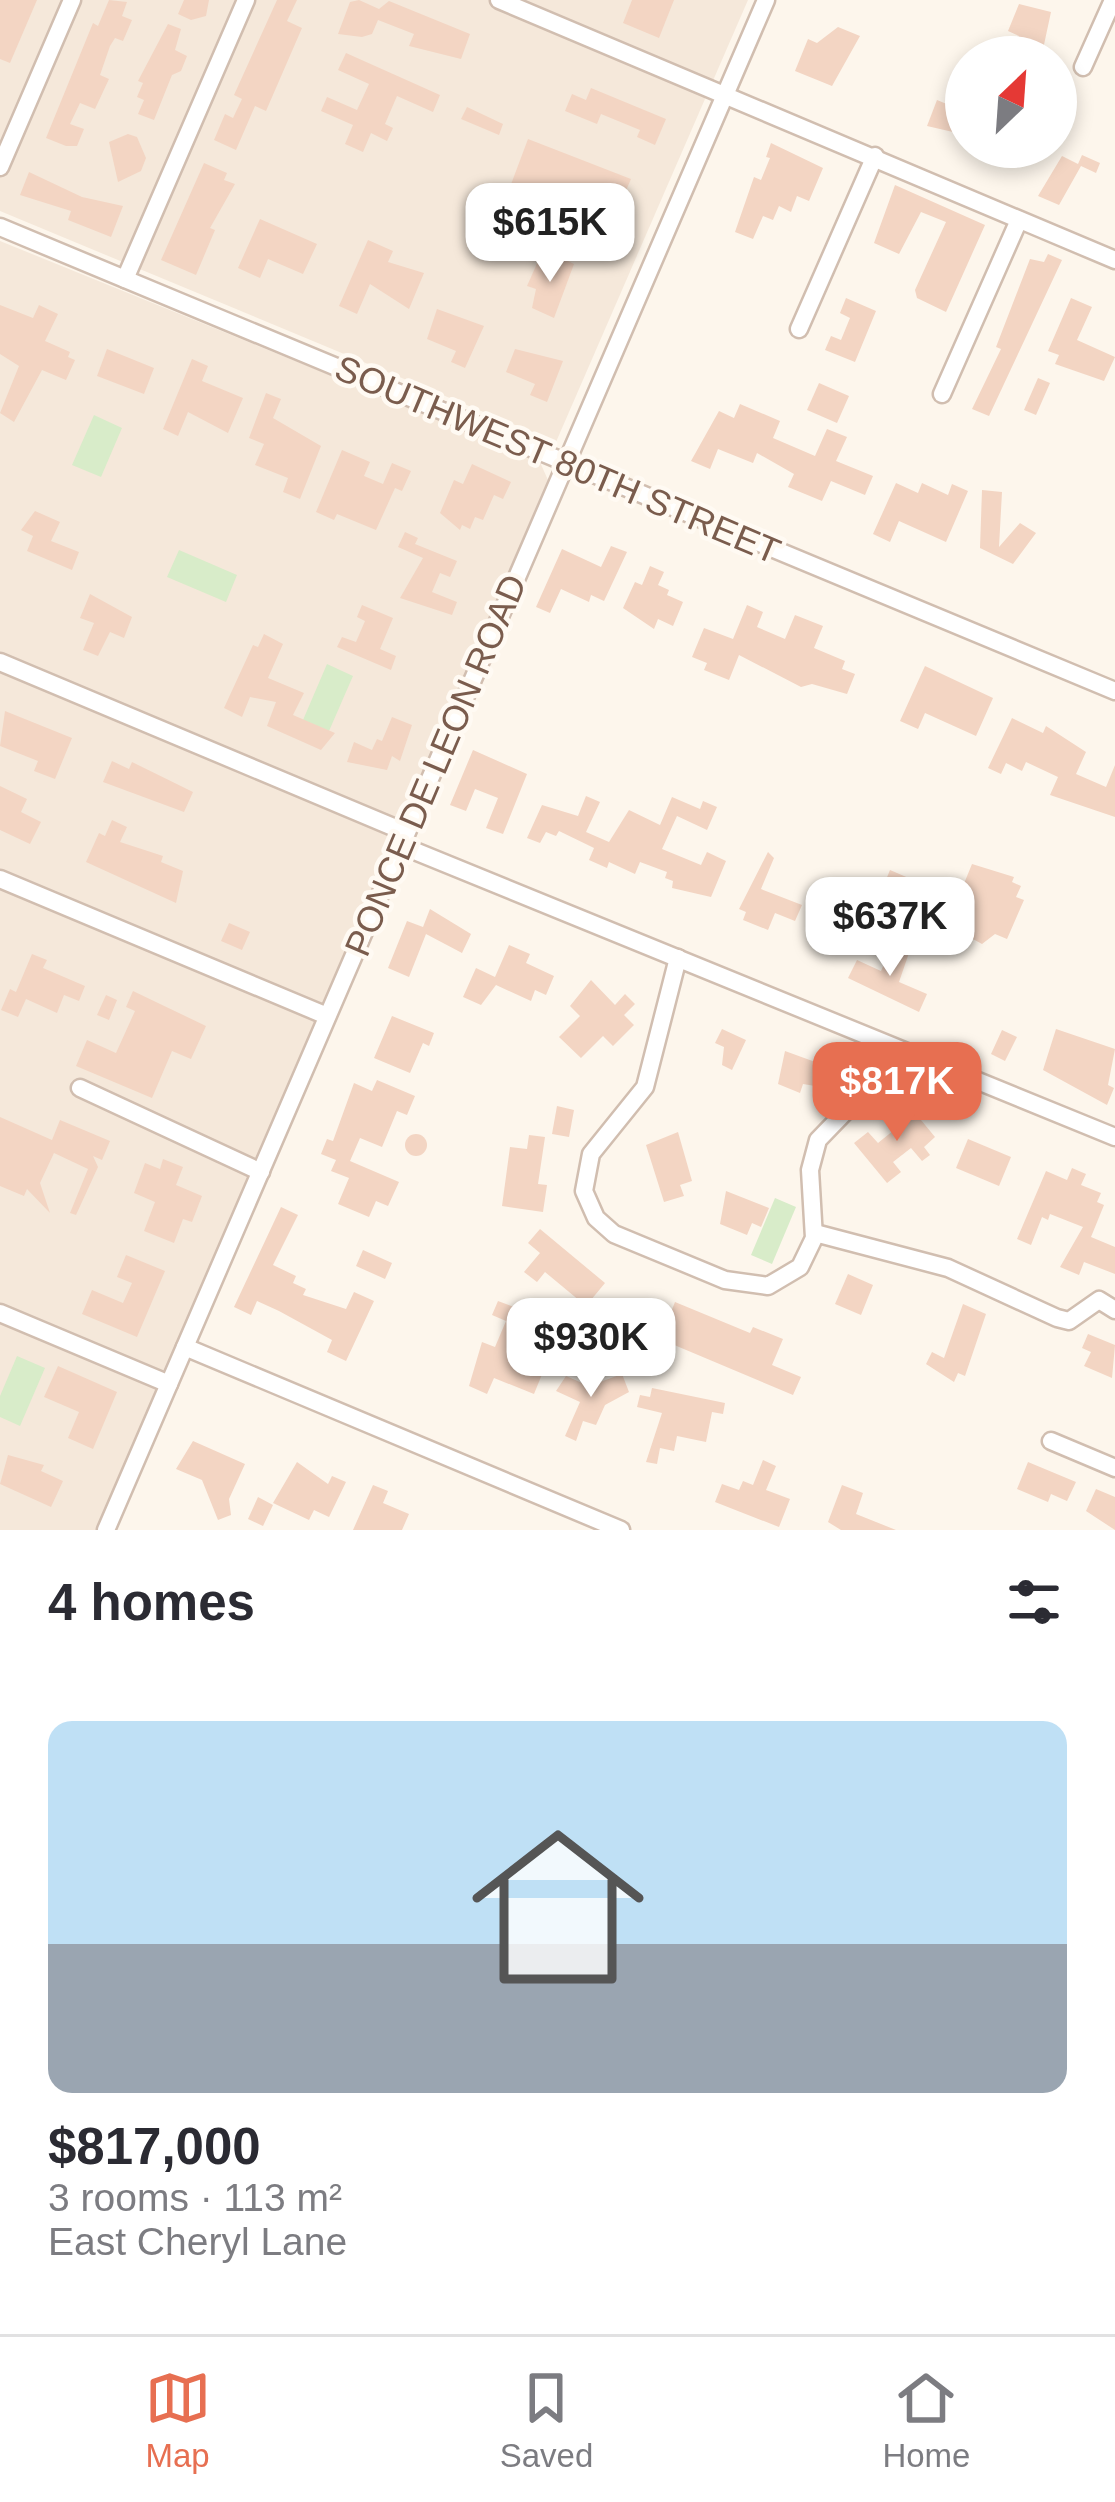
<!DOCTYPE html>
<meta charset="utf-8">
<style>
body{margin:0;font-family:Helvetica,sans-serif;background:#f2f2f3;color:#2b2b33;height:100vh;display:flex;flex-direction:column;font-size:45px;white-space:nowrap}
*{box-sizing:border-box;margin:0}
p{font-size:39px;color:#7c7c81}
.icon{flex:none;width:66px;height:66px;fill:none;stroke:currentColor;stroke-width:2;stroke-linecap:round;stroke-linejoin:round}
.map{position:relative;height:1530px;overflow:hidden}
.side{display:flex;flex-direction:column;background:#fff;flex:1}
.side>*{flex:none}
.needle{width:78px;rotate:25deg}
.buttons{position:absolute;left:945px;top:36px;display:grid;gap:24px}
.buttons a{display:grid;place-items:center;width:132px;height:132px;border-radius:50%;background:#fff;box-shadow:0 6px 18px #0003;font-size:60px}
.price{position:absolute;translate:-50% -102px;padding:0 27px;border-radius:24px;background:#fff;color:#222;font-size:39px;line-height:78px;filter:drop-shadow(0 3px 6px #0008)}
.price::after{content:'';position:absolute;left:50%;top:72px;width:36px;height:27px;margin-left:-18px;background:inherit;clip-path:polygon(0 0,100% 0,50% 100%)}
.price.current{background:#e76f51;color:#fff}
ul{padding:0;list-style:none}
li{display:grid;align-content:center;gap:24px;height:636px;padding:0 48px}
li+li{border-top:3px solid #e1e1e2}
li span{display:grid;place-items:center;height:372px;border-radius:24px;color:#555}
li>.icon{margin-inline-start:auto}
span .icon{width:216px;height:216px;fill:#fffc;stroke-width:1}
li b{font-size:51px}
h2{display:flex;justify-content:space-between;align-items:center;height:144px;padding:0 48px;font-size:51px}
.tab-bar{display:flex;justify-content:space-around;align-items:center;height:168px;border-top:3px solid #e1e1e2;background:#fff;font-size:33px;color:#7c7c81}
.tab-bar a{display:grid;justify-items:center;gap:6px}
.tab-bar .current{color:#e76f51}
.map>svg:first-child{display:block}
.residential{fill:#f5e8da}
.green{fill:#d8ecc9}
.building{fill:#f3d5c3}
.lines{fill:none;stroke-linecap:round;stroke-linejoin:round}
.minor-casing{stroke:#d1beb0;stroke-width:21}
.minor{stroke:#fff;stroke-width:16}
.labels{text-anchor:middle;stroke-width:9;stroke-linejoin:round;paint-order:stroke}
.street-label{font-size:36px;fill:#7a5c4d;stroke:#fffaf3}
</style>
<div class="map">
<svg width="1115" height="1530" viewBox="0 0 1115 1530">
<rect width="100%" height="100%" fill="#fdf6ec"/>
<g class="residential">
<path d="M0 0H748L556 442 0 211Z"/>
<path d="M0 241 539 460 548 480 97 1530H0Z"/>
</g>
<g class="green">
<path d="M94 415 122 428 101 477 72 465Z"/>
<path d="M179 550 237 575 226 602 167 577Z"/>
<path d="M327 664 353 676 329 731 303 720Z"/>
<path d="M775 1198 796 1207 772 1264 751 1255Z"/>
<path d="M17 1356 45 1368 20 1426 0 1417V1396Z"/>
</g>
<g class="building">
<path d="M0 0H37L10 63 0 59Z"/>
<path d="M109 0 127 2 122 16 132 20 123 41 115 38 110 46 100 75 109 79 95 109 80 103 70 124 84 129 77 146H66L46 138 93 23 98 26Z"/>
<path d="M184 0H209L206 16 191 20 178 14Z"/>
<path d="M277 0H297L287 21 302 28 266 111 255 106 236 150 214 140 225 114 233 118 242 99 234 95Z"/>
<path d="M359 0 379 9 389 1 470 34 461 59 409 46 414 34 378 20 372 34 362 37 338 34 350 2Z"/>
<path d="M632 0H674L659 38 623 23Z"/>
<path d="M1019 4 1051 12 1042 54 1016 44 1019 36 1008 31Z"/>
<path d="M168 24 181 29 175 50 187 56 181 71 172 75 154 120 138 114 144 100 137 97 143 83 138 81Z"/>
<path d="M838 27 860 36 832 86 795 71 808 39 817 43Z"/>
<path d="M346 53 440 95 433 112 397 96 385 124 393 128 387 141 371 133 363 152 345 144 353 125 321 111 327 97 357 110 369 84 338 70Z"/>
<path d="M591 88 666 119 655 145 637 137 640 130 601 114 597 124 565 111 572 94 586 100Z"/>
<path d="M937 100 966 112V135L927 126Z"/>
<path d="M467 107 503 124 499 135 461 119Z"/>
<path d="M128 134 137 137 146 158 141 171 118 182 109 142Z"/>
<path d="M528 139 631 179 611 225 510 187Z"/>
<path d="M771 143 823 168 809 201 797 196 791 212 779 206 773 220 763 216 753 239 735 232 754 177 761 180 770 158 766 157Z"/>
<path d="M1082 155 1100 163 1096 173 1081 166 1059 205 1038 196 1062 156 1078 164Z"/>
<path d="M204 163 227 173 224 180 235 184 210 228 215 230 196 275 161 260Z"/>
<path d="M29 172 82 197 123 206 111 237 68 220 71 211 20 195Z"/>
<path d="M895 185 985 225 946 312 917 298 915 290 946 222 921 212 899 254 874 243Z"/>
<path d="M260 219 317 244 303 274 268 259 260 278 238 268Z"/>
<path d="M368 240 393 251 388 262 424 273 409 309 370 284 357 314 339 306Z"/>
<path d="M1048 254 1062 260 989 416 972 409 1001 349 996 347 1030 259 1044 262Z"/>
<path d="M560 257 574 264 554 318 532 308 536 289 527 286 539 259 556 267Z"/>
<path d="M846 298 876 311 855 362 825 350 831 336 841 340 850 318 840 313Z"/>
<path d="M1071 298 1092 307 1077 340 1115 357 1104 381 1055 364 1059 355 1048 351Z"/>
<path d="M0 305 33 318 39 305 58 314 45 341 70 352 68 357 75 360 66 380 42 370 14 422 0 413 19 366 0 354Z"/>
<path d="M437 309 484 326 465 368 451 362 456 351 427 339Z"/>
<path d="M107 349 154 368 144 394 97 376Z"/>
<path d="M515 349 563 361 547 402 530 395 535 384 506 372Z"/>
<path d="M192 359 208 366 202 381 243 398 228 433 188 412 178 436 163 429Z"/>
<path d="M1038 378 1050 383 1036 415 1024 410Z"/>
<path d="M819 383 849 396 837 423 807 410Z"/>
<path d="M266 393 281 399 273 418 321 446 300 499 283 492 288 478 255 465 264 444 249 438Z"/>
<path d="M740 404 780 421 773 438 815 456 827 429 847 437 836 461 873 476 865 495 831 481 822 501 788 487 794 474 757 453 753 463 718 449 710 469 691 461 719 411 734 418Z"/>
<path d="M342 450 370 462 364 476 383 484 392 463 411 471 402 491 395 488 376 530 337 514 334 520 316 512Z"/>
<path d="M472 464 511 482 503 499 494 495 483 520 475 517 470 529 462 525 460 530 440 513 454 480 463 484Z"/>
<path d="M896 483 918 493 922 483 948 495 952 484 968 491 946 542 899 521 890 542 873 534Z"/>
<path d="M982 490 1002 492 999 547 1020 523 1036 533 1013 564 980 548Z"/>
<path d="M35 511 60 522 51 541 79 552 72 570 27 551 33 536 21 530Z"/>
<path d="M405 532 418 538 415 544 457 561 450 577 440 573 432 592 457 602 452 615 400 598 423 558 398 547Z"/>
<path d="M611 546 627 552 604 601 591 595 589 602 561 589 550 613 536 607 562 549 601 567Z"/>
<path d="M650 566 664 572 658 585 669 590 667 595 683 602 673 626 658 619 654 629 623 608 635 582 642 585Z"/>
<path d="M90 594 132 617 124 638 110 632 98 656 83 650 94 623 80 618Z"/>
<path d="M362 605 393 618 380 649 396 656 391 670 337 647 342 637 356 642 365 621 357 617Z"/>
<path d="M747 605 763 612 757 627 785 639 795 615 823 626 814 648 845 661 842 669 855 674 847 694 812 684 801 687 739 655 729 680 704 670 707 663 692 657 704 628 733 639Z"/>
<path d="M264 634 283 644 268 678 304 693 293 715 335 733 321 750 267 726 276 702 250 697 242 717 224 708 253 645 258 647Z"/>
<path d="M925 666 993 698 976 736 925 713 918 729 900 721Z"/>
<path d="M5 711 72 738 55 779 34 771 38 761 0 746Z"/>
<path d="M392 717 412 725 400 761 392 756 387 770 347 762 354 742 372 750 377 739 382 741Z"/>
<path d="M1012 718 1043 733 1046 726 1086 752 1076 774 1106 787 1115 765V817L1050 795 1058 777 1026 762 1022 771 1006 763 1001 774 988 768Z"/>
<path d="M473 750 527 774 503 834 486 828 498 798 475 789 466 811 450 805Z"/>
<path d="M112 761 129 769 132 762 193 792 184 812 103 782Z"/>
<path d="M0 786 27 799 21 812 41 822 30 844 0 830Z"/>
<path d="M586 796 600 802 586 832 609 842 629 810 660 825 672 797 700 809 703 801 717 807 707 830 677 816 662 849 701 865 707 852 726 861 711 897 672 888 673 881 665 878 667 872 640 862 635 874 609 862 607 868 589 860 594 848 559 831 556 836 546 832 540 843 527 838 542 805 578 816Z"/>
<path d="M112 820 127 827 120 842 163 856 161 862 183 871 176 903 86 862 99 833 105 836Z"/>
<path d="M768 852 774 858 761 889 802 905 795 921 775 913 768 930 743 920 746 912 739 909Z"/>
<path d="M972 864 1014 877 1012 882 1021 886 1016 897 1024 900 1007 939 995 934 982 944 940 921 956 883 963 886Z"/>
<path d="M890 870 911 879 903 901 881 892Z"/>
<path d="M430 909 471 934 462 953 426 934 409 977 388 968 407 921 423 927Z"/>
<path d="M229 923 250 932 242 950 221 941Z"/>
<path d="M893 943 910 950 899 982 927 994 919 1012 848 978 857 960 881 971Z"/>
<path d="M509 945 530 954 526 963 554 976 546 995 535 990 531 1001 496 985 481 1005 463 997 476 968 495 977Z"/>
<path d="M32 954 47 960 43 968 85 986 79 1001 64 995 57 1013 26 999 18 1017 1 1010 10 989 16 992Z"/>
<path d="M591 980 615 1005 625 994 635 1004 624 1015 634 1025 613 1046 603 1036 581 1058 559 1037 580 1016 570 1006Z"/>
<path d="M133 991 206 1026 191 1059 172 1051 152 1098 76 1066 87 1040 116 1053 135 1011 126 1007Z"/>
<path d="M106 995 117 1000 109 1020 97 1015Z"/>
<path d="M392 1016 434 1033 429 1046 423 1043 410 1073 374 1058Z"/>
<path d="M722 1029 746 1040 732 1070 722 1065 724 1047 715 1043Z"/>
<path d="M1056 1029 1115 1049 1108 1085 1114 1088 1107 1105 1043 1070Z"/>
<path d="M1002 1030 1017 1037 1005 1061 991 1054Z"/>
<path d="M785 1051 829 1067 821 1087 803 1084 800 1093 778 1084Z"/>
<path d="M377 1080 415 1096 407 1115 397 1111 382 1147 360 1138 350 1161 399 1182 388 1206 376 1201 369 1217 338 1204 349 1178 331 1171 336 1160 321 1154 327 1139 333 1141 354 1083 372 1091Z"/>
<path d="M907 1103 935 1137 924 1147 930 1155 922 1161 911 1148 893 1162 901 1172 887 1183 854 1143 868 1132 878 1143 904 1122 896 1112Z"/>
<path d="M557 1106 574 1110 569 1137 552 1134Z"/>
<path d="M0 1117 52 1140 60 1120 110 1141 102 1160 93 1156 98 1167 76 1215 70 1213 88 1169 54 1153 40 1183 50 1213 27 1189 24 1196 0 1186Z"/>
<path d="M678 1132 692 1181 680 1185 684 1196 664 1202 646 1145Z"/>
<circle cx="416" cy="1145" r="11"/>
<path d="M529 1135 545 1137 538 1184 547 1185 543 1212 502 1206 510 1147 527 1149Z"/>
<path d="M968 1139 1011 1157 999 1186 956 1168Z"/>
<path d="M163 1159 183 1167 176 1185 202 1196 192 1222 183 1219 174 1243 144 1231 155 1202 134 1193 145 1163 160 1169Z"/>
<path d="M1072 1168 1086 1174 1081 1185 1101 1193 1097 1202 1104 1205 1091 1237 1115 1247V1274L1084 1262 1079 1275 1060 1267 1083 1227 1050 1214 1048 1220 1042 1217 1031 1245 1017 1239 1046 1171 1067 1180Z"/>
<path d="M726 1191 769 1208 761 1227 752 1223 747 1235 720 1224Z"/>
<path d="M281 1207 298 1215 273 1265 296 1276 293 1283 306 1289 303 1295 346 1309 354 1292 374 1301 346 1361 327 1352 332 1340 279 1311 257 1301 251 1315 234 1307Z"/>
<path d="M540 1229 605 1283 586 1306 545 1272 537 1282 524 1272 540 1253 528 1243Z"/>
<path d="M363 1250 392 1263 385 1279 356 1266Z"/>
<path d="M126 1255 165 1271 137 1337 82 1314 92 1290 123 1303 132 1283 117 1277Z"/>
<path d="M848 1274 873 1285 861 1315 835 1304Z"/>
<path d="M498 1301 522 1310 510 1340 536 1351 534 1357 547 1362 534 1394 494 1378 487 1394 469 1386 482 1342 495 1347 506 1321 492 1315Z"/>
<path d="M675 1302 750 1333 753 1327 783 1339 772 1365 801 1377 793 1395 660 1339Z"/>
<path d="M963 1304 986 1314 965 1376 958 1373 954 1382 926 1364 932 1352 944 1358Z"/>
<path d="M1088 1334 1115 1345 1112 1378 1084 1366 1091 1352 1082 1348Z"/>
<path d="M58 1366 117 1392 93 1449 68 1438 79 1412 44 1397Z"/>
<path d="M622 1374 629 1392 605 1405 596 1425 583 1421 576 1441 565 1436 580 1402 556 1391 566 1376 589 1386Z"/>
<path d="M652 1388 725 1403 723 1414 712 1412 706 1442 677 1436 674 1451 660 1448 657 1464 646 1462 662 1413 637 1407 640 1395 650 1397Z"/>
<path d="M193 1441 245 1464 229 1499 231 1515 218 1520 202 1480 176 1469Z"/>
<path d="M8 1455 44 1465 41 1471 63 1481 51 1507 0 1484Z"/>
<path d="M763 1460 776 1466 766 1490 790 1499 779 1527 715 1502 722 1484 739 1490 743 1481 753 1485Z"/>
<path d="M297 1462 328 1484 332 1476 346 1482 329 1517 314 1510 309 1520 273 1503Z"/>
<path d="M1028 1462 1076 1482 1067 1501 1051 1494 1048 1502 1017 1489Z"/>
<path d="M373 1485 388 1491 383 1503 409 1514 402 1530H353Z"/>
<path d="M842 1485 863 1493 856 1514 896 1530H841L828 1522Z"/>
<path d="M1096 1489 1115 1497V1530L1086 1511Z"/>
<path d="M258 1497 273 1505 263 1526 248 1519Z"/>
</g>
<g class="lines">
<defs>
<g id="minor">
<path d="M499 0 1115 260"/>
<path d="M1083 67 1113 0"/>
<path d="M0 167 72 0"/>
<path d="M0 227 1115 691"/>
<path d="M125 279 246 0"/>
<path d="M799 329 875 156"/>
<path d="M942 394 1019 220"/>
<path d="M0 662 405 832"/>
<path d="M400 845 1115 1137"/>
<path d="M0 879 327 1016"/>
<path d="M678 958 645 1087 591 1154 584 1191 596 1218 614 1234 725 1280 768 1286 800 1267 814 1238 810 1170 818 1140 847 1110 925 1057"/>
<path d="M80 1088 261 1172"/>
<path d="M815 1233 948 1268 1057 1318 1069 1321 1099 1300 1115 1310"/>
<path d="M0 1313 169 1384"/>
<path d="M185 1347 621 1530"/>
<path d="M1051 1441 1115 1468"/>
<path d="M106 1530 766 0"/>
</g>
</defs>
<use href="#minor" class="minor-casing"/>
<use href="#minor" class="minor"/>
</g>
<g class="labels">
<g class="street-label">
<text transform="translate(558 459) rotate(23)" y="13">SOUTHWEST 80TH STREET</text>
<text transform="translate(435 765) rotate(-67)" y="13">PONCE DE LEON ROAD</text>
</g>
</g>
</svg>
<div class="buttons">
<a><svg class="needle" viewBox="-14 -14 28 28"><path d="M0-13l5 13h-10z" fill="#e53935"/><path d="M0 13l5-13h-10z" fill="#7c7c81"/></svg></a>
</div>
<b class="price" style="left:550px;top:285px">$615K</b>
<b class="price" style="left:890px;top:979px">$637K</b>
<b class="price current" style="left:897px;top:1144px">$817K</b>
<b class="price" style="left:591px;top:1400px">$930K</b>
</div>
<section class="side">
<h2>4 homes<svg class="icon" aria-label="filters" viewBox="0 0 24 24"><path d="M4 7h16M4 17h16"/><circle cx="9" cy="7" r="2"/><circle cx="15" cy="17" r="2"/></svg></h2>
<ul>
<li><span style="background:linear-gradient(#bfe0f5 60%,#9aa5b1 0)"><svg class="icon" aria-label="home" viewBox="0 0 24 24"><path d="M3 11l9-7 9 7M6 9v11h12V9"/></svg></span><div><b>$817,000</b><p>3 rooms · 113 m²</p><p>East Cheryl Lane</p></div></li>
</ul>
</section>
<nav class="tab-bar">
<a class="current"><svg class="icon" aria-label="map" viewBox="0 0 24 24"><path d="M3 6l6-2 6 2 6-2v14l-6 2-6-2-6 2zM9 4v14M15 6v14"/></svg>Map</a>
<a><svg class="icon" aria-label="saved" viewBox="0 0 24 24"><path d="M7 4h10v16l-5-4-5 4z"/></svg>Saved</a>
<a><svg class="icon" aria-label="home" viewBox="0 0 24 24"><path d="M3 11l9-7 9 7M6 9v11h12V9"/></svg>Home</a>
</nav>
